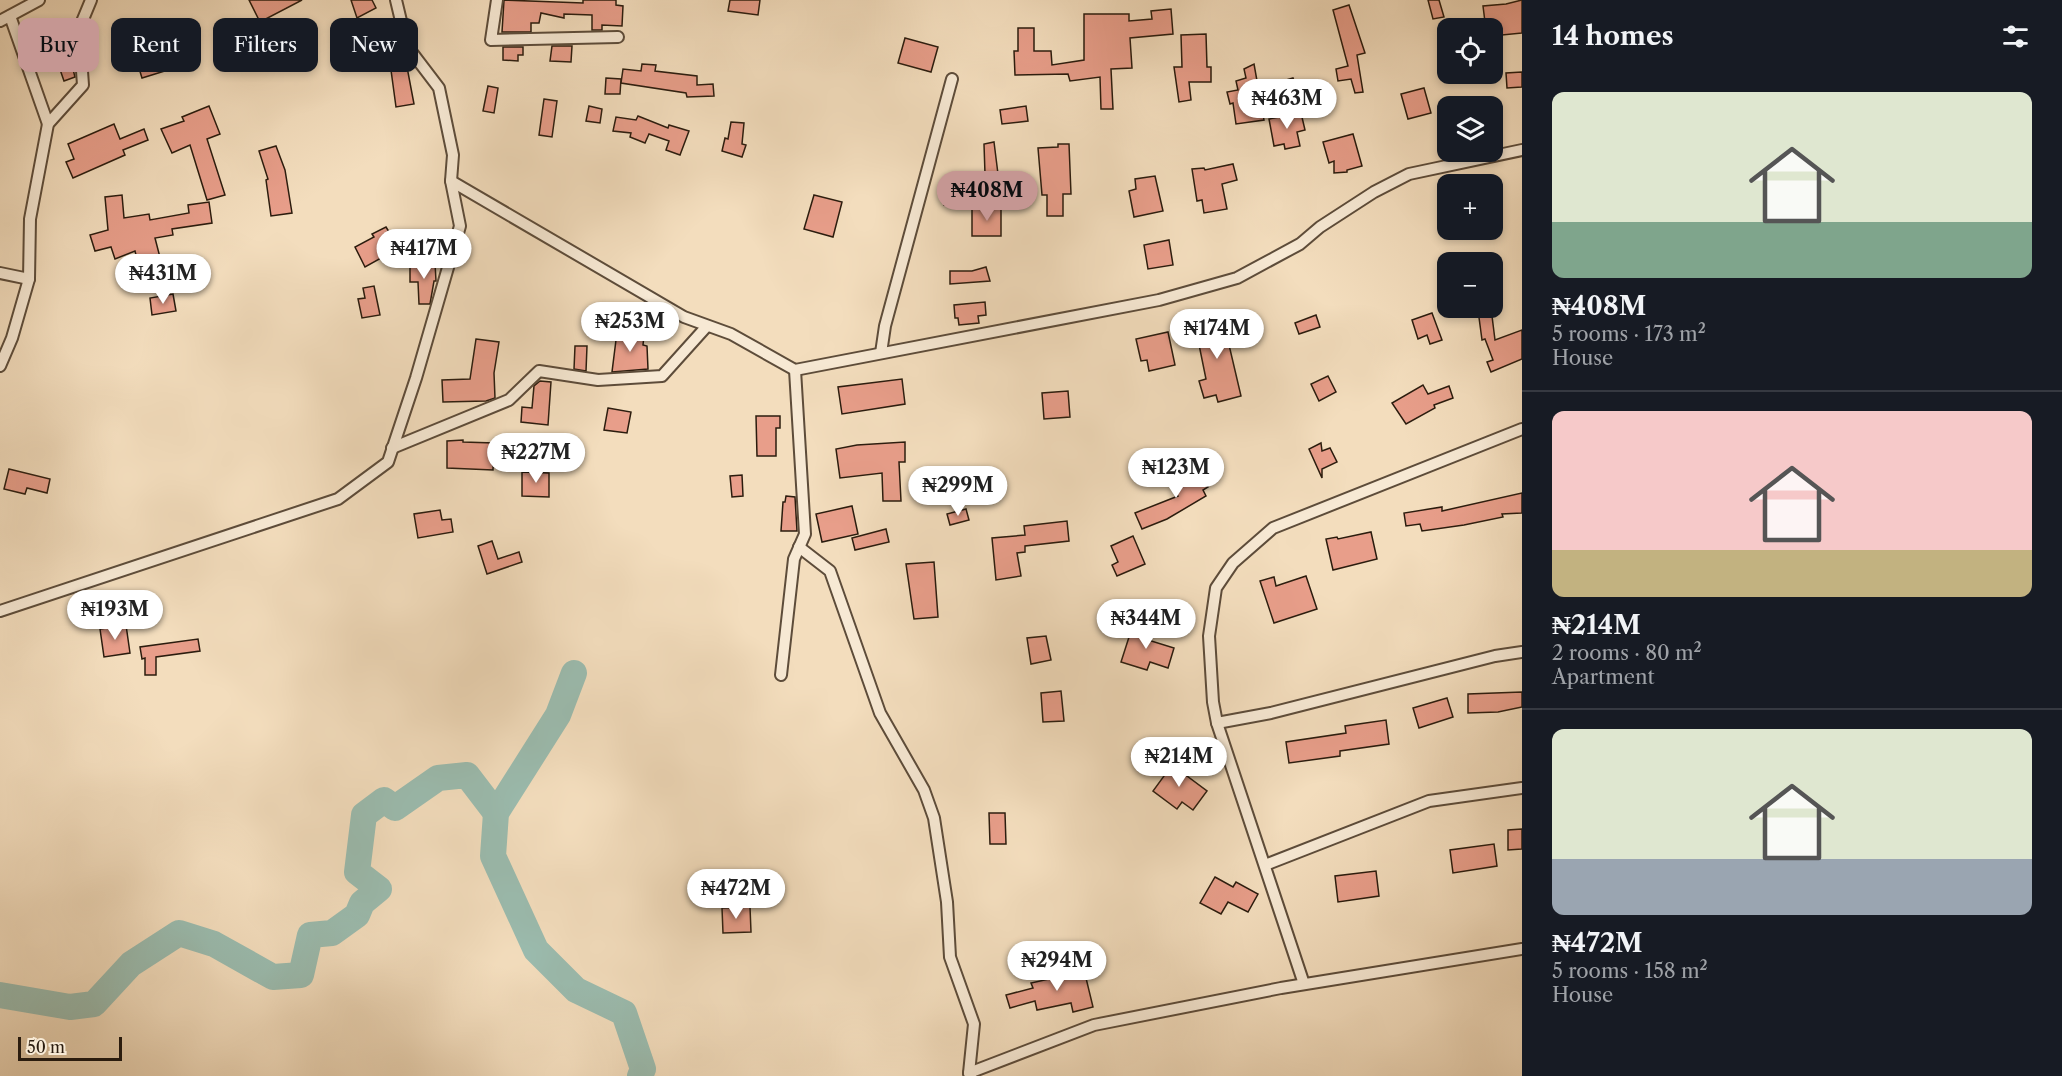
<!DOCTYPE html>
<meta charset="utf-8">
<style>
body{margin:0;font-family:"Libre Caslon Text",serif;background:#242831;color:#f1f3f6;height:100vh;display:flex;flex-direction:column;font-size:22px;white-space:nowrap}
*{box-sizing:border-box;margin:0}
p{font-size:20px;color:#9ea1a6}
.icon{flex:none;width:33px;height:33px;fill:none;stroke:currentColor;stroke-width:2;stroke-linecap:round;stroke-linejoin:round}
.map{position:relative;flex:1;overflow:hidden}
.details{display:flex;flex-direction:column;background:#171b24;width:540px}
.details>*{flex:none}
.banner{position:absolute;left:18px;top:18px;width:570px;height:54px;display:flex;gap:12px}
.controls{position:absolute;left:1437px;top:18px;display:grid;gap:12px}
.controls a{display:grid;place-items:center;width:66px;height:66px;border-radius:12px;background:#171b24;box-shadow:0 3px 9px #0003;font-size:30px}
.scale{position:absolute;left:18px;bottom:15px;width:104px;box-sizing:border-box;padding-left:6px;border:3px solid #2b1c0e;border-top:0;font-size:16px;line-height:21px;white-space:nowrap;color:#2b1c0e;-webkit-text-stroke:4px #f7e9d4;paint-order:stroke}
.price{position:absolute;translate:-50% -51px;padding:0 14px;border-radius:21px;background:#fff;color:#222;font-size:20px;line-height:39px;filter:drop-shadow(0 2px 3px #0008)}
.price::after{content:'';position:absolute;left:50%;top:36px;width:18px;height:14px;margin-left:-9px;background:inherit;clip-path:polygon(0 0,100% 0,50% 100%)}
.price.current{background:#c59692;color:#111}
ul{padding:0;list-style:none}
li{display:grid;align-content:center;gap:12px;height:318px;padding:0 30px}
li+li{border-top:2px solid #363941}
li span{display:grid;place-items:center;height:186px;border-radius:12px;color:#555}
li>.icon{margin-inline-start:auto}
span .icon{width:108px;height:108px;fill:#fffc;stroke-width:1}
li b{font-size:26px}
h2{display:flex;justify-content:space-between;align-items:center;height:72px;padding:0 30px;font-size:26px}
.pill{padding:0 21px;border-radius:12px;background:#171b24;box-shadow:0 3px 9px #0003;font-size:21px;line-height:54px}
.pill.current{background:#c59692;color:#111}
main{display:flex;flex:1;min-height:0}
.map>svg:first-child{display:block}
.lines{fill:none;stroke-linecap:round;stroke-linejoin:round}
.river{stroke:#9bbcaf;stroke-width:26}
.building{fill:#e89e8a;stroke:#2b1c0e;stroke-width:1.5}
.street-casing{stroke:#5d4c3a;stroke-width:14}
.street{stroke:#f7e9d4;stroke-width:10}
</style>
<main>
<div class="map">
<svg width="1522" height="1076" viewBox="0 0 1522 1076">
<rect width="100%" height="100%" fill="#f3ddbd"/>
<filter id="stains"><feTurbulence type="fractalNoise" baseFrequency=".00333" numOctaves="4"/><feColorMatrix values="0 0 0 0 .2 0 0 0 0 .09 0 0 0 0 .02 0 0 0 .5 -.17"/></filter>
<radialGradient id="worn" r=".72"><stop offset=".6" stop-color="#630" stop-opacity="0"/><stop offset="1" stop-color="#630" stop-opacity=".3"/></radialGradient>
<g class="lines">
<g class="river">
<path d="M574 673 558 715 496 813 493 856 536 950 576 990 624 1013 643 1069 640 1076"/>
<path d="M0 995 70 1007 94 1004 131 964 179 933 214 944 273 977 301 975 310 935 332 933 357 915 362 903 379 889 357 872 364 815 384 800 395 808 438 778 467 775 496 813"/>
</g>
</g>
<g class="building">
<path d="M249 0H302L260 22Z"/>
<path d="M351 0H372L376 8 357 18Z"/>
<path d="M504 0 583 3V0H616V5L623 6 622 26 602 25V30H592V15L564 14V18L541 13 539 23H531V32H502Z"/>
<path d="M730 0H760L758 15 728 11Z"/>
<path d="M1428 0H1439L1444 17 1433 19Z"/>
<path d="M1522 0V33L1492 36V21L1485 22 1483 6 1506 4Z"/>
<path d="M1349 5 1365 53 1357 55 1363 92 1355 93 1351 79 1338 81 1336 69 1348 66 1333 10Z"/>
<path d="M1171 9 1173 34 1130 38 1132 68 1111 69 1113 109H1101L1100 77 1070 81 1068 74 1015 75 1014 51H1018V28H1034V51H1051L1052 65 1084 60V14H1129V21L1152 19 1151 11Z"/>
<path d="M157 34 168 70 142 78 131 42Z"/>
<path d="M1206 34 1207 67H1211V82H1189L1191 100 1179 102 1174 67H1182L1181 35Z"/>
<path d="M905 38 938 47 931 72 898 63Z"/>
<path d="M50 41 54 54 39 58 35 46Z"/>
<path d="M552 46H572L571 62 550 61Z"/>
<path d="M503 47H523V55H518V61L503 60Z"/>
<path d="M68 50 75 77 64 81 55 55Z"/>
<path d="M642 64 656 65 655 71 697 76V85L713 84 714 96 687 97 686 93 621 83 623 69 641 71Z"/>
<path d="M1254 64 1264 120 1236 124 1233 103 1230 104 1227 92 1238 90 1236 81 1246 78 1244 69Z"/>
<path d="M407 67 414 104 396 107 391 70Z"/>
<path d="M1522 72V87L1507 88 1506 73Z"/>
<path d="M606 78 621 79 620 94H605Z"/>
<path d="M1293 78 1303 105 1291 109 1286 92 1279 94 1276 83Z"/>
<path d="M488 86 498 88 494 113 483 111Z"/>
<path d="M1424 88 1431 113 1408 119 1401 94Z"/>
<path d="M544 99 557 101 552 137 539 135Z"/>
<path d="M209 106 220 134 207 139 225 195 207 200 190 145 172 153 161 129 184 121 182 117Z"/>
<path d="M589 106 602 109 600 123 586 121Z"/>
<path d="M1026 106 1028 121 1002 124 1000 110Z"/>
<path d="M1301 113 1305 130 1297 132 1300 146 1285 149 1284 144 1274 146 1269 119Z"/>
<path d="M638 116 668 128 669 125 689 131 680 155 666 150 669 141 649 134 645 143 630 137 631 133 613 131 616 117 636 120Z"/>
<path d="M731 122 744 123 742 144 746 145 742 157 722 151 725 138 728 139Z"/>
<path d="M114 124 120 139 144 129 148 140 123 150 125 155 73 178 66 162 74 159 68 144Z"/>
<path d="M1353 134 1362 166 1347 170V172L1334 173V161L1329 163 1323 142Z"/>
<path d="M994 142 998 174H985L984 144Z"/>
<path d="M1058 144H1069L1071 194H1063V216H1047V195H1042L1038 148 1058 147Z"/>
<path d="M276 146 285 170 292 213 271 216 266 180 268 179 259 151Z"/>
<path d="M1233 164 1237 180 1222 184 1227 209 1204 213 1202 200 1197 201 1192 169 1204 168 1205 170Z"/>
<path d="M1155 176 1163 211 1134 217 1129 191 1136 189 1135 179Z"/>
<path d="M944 186 967 187 966 206 944 205Z"/>
<path d="M122 195 124 218 149 214 150 220 189 213 188 205 209 202 212 223 172 229 173 235 155 238 164 273 142 279 135 251 115 259 111 247 95 251 90 235 108 230 105 197Z"/>
<path d="M814 195 842 202 833 237 804 229Z"/>
<path d="M1001 207V236H972V208Z"/>
<path d="M386 227 399 248 365 267 355 247 374 237 372 234Z"/>
<path d="M1169 240 1173 265 1148 269 1144 245Z"/>
<path d="M435 263 436 281H434L430 304H419L418 282H410V264Z"/>
<path d="M986 267 990 281 950 284V271H972Z"/>
<path d="M374 286 380 315 362 318 358 299 365 298 363 288Z"/>
<path d="M173 294 176 311 152 315 150 298Z"/>
<path d="M985 302 986 315 978 316 979 323 959 325 958 318H955L954 305Z"/>
<path d="M1491 308 1495 340 1522 330V359L1491 372 1487 362 1493 360 1485 339 1482 340 1478 310Z"/>
<path d="M1432 313 1442 340 1430 344 1427 335 1418 339 1412 320Z"/>
<path d="M1222 315 1241 396 1218 402 1216 395 1204 398 1199 381 1206 379 1194 320Z"/>
<path d="M1316 315 1320 327 1299 334 1295 323Z"/>
<path d="M617 332 644 336 643 345 647 346 648 369 612 372Z"/>
<path d="M1168 332 1175 365 1149 371 1147 360 1141 361 1136 339Z"/>
<path d="M476 339 499 342 494 373 495 398 486 401 443 402 442 380 470 379Z"/>
<path d="M575 346H587L586 371 574 369Z"/>
<path d="M1328 376 1336 392 1319 401 1311 384Z"/>
<path d="M902 379 905 404 842 414 838 387Z"/>
<path d="M540 381 551 382 548 425 521 422 522 407 532 408 534 386Z"/>
<path d="M1423 385 1428 394 1449 386 1453 398 1434 405 1435 408 1406 424 1392 403Z"/>
<path d="M1068 391 1070 417 1044 419 1042 393Z"/>
<path d="M608 408 631 412 627 433 604 430Z"/>
<path d="M756 416H780V428H776V456H757Z"/>
<path d="M463 440V442L494 443 493 470 447 468V441Z"/>
<path d="M905 442V462H899L901 501H883L882 473 840 478 836 449 857 445Z"/>
<path d="M1321 443 1322 451 1330 448 1337 462 1322 469V478L1309 449Z"/>
<path d="M1196 467 1208 487 1203 490 1206 496 1167 519 1142 529 1135 513 1178 496 1170 482Z"/>
<path d="M9 469 50 479 47 493 27 488 25 494 4 489Z"/>
<path d="M522 472 549 473V497L522 496Z"/>
<path d="M742 475 743 496 732 497 730 476Z"/>
<path d="M1522 493V513L1502 514 1503 517 1464 525 1422 531 1420 524 1406 526 1404 513 1442 507V511Z"/>
<path d="M786 496 795 497 797 531H781L783 502H785Z"/>
<path d="M852 506 858 534 822 542 816 514Z"/>
<path d="M966 509 969 520 950 525 947 514Z"/>
<path d="M440 510 442 520 451 519 453 532 418 538 414 514Z"/>
<path d="M1067 521 1069 541 1025 546V552L1017 553 1021 576 996 580 992 538 1025 535 1024 526Z"/>
<path d="M886 529 889 542 855 550 852 538Z"/>
<path d="M1371 532 1377 559 1333 570 1326 539 1337 537 1338 539Z"/>
<path d="M1133 536 1145 564 1117 576 1112 565 1118 562 1111 546Z"/>
<path d="M492 541 498 559 519 552 522 562 487 574 478 546Z"/>
<path d="M934 562 938 617 914 619 906 564Z"/>
<path d="M1306 576 1317 609 1274 623 1260 581 1274 577 1276 586Z"/>
<path d="M1139 621 1151 623 1148 640 1174 648 1168 668 1150 662 1147 670 1121 662 1130 634 1136 636Z"/>
<path d="M126 625 130 653 104 657 100 629Z"/>
<path d="M1046 636 1051 660 1031 664 1027 638Z"/>
<path d="M198 639 200 651 156 657V675H145V658L142 659 140 647Z"/>
<path d="M1061 691 1064 721 1043 722 1041 693Z"/>
<path d="M1522 692V707L1498 712 1468 713V694Z"/>
<path d="M1447 698 1453 717 1419 728 1413 708Z"/>
<path d="M1386 720 1389 744 1340 751V756L1289 763 1286 742 1346 733 1345 726Z"/>
<path d="M1172 759 1182 763 1179 770 1207 791 1193 810 1182 802 1177 809 1153 791 1167 772Z"/>
<path d="M989 813H1005L1006 844H990Z"/>
<path d="M1522 829V849L1508 850V830Z"/>
<path d="M1494 844 1497 866 1453 873 1450 850Z"/>
<path d="M1376 871 1379 896 1338 902 1335 876Z"/>
<path d="M1215 877 1233 887 1236 882 1258 894 1248 912 1228 902 1221 914 1200 903Z"/>
<path d="M750 907 751 932 723 933 722 908Z"/>
<path d="M1079 962 1086 978 1093 1007 1073 1012 1071 1003 1037 1010 1035 1001 1010 1008 1006 995 1033 988 1031 983 1067 975 1064 969Z"/>
</g>
<g class="lines">
<defs>
<g id="street">
<path d="M497 0 491 40 618 37"/>
<path d="M10 16 48 124"/>
<path d="M0 21 39 0"/>
<path d="M451 181 684 317 731 334 795 370 1159 300 1237 278 1300 244 1320 227 1374 192 1409 174 1522 150"/>
<path d="M0 273 29 279"/>
<path d="M881 353 885 326 952 79"/>
<path d="M0 366 12 338 29 279 30 219 48 124 83 85 79 29 91 0"/>
<path d="M392 448 509 400 539 371 598 380 662 376 707 326"/>
<path d="M799 547 830 571 880 713 924 790 934 818 947 902 950 957 974 1024 969 1073 971 1076"/>
<path d="M0 611 338 499 388 462 416 378 460 226 451 181 453 155 439 88 407 46 396 0"/>
<path d="M781 675 794 559 805 534 795 370"/>
<path d="M1217 723 1271 713 1495 656 1522 652"/>
<path d="M1265 865 1429 801 1522 788"/>
<path d="M1304 984 1217 723 1213 702 1209 636 1216 588 1233 563 1273 528 1522 429"/>
<path d="M969 1073 1094 1025 1281 988 1522 949"/>
</g>
</defs>
<use href="#street" class="street-casing"/>
<use href="#street" class="street"/>
</g>
<rect width="100%" height="100%" filter="url(#stains)"/>
<rect width="100%" height="100%" fill="url(#worn)"/>
</svg>
<div class="controls">
<a><svg class="icon" aria-label="locate" viewBox="0 0 24 24"><circle cx="12" cy="12" r="6"/><path d="M12 2v4M12 18v4M2 12h4M18 12h4"/></svg></a>
<a><svg class="icon" aria-label="layers" viewBox="0 0 24 24"><path d="M12 4l9 5-9 5-9-5zM3 14l9 5 9-5"/></svg></a>
<a>+</a>
<a>−</a>
</div>
<div class="scale">50 m</div>
<b class="price" style="left:1287px;top:130px">₦463M</b>
<b class="price current" style="left:987px;top:222px">₦408M</b>
<b class="price" style="left:424px;top:280px">₦417M</b>
<b class="price" style="left:163px;top:305px">₦431M</b>
<b class="price" style="left:630px;top:353px">₦253M</b>
<b class="price" style="left:1217px;top:360px">₦174M</b>
<b class="price" style="left:536px;top:484px">₦227M</b>
<b class="price" style="left:1176px;top:499px">₦123M</b>
<b class="price" style="left:958px;top:517px">₦299M</b>
<b class="price" style="left:115px;top:641px">₦193M</b>
<b class="price" style="left:1146px;top:650px">₦344M</b>
<b class="price" style="left:1179px;top:788px">₦214M</b>
<b class="price" style="left:736px;top:920px">₦472M</b>
<b class="price" style="left:1057px;top:992px">₦294M</b>
<div class="banner">
<a class="pill current">Buy</a>
<a class="pill">Rent</a>
<a class="pill">Filters</a>
<a class="pill">New</a>
</div>
</div>
<section class="details">
<h2>14 homes<svg class="icon" aria-label="filters" viewBox="0 0 24 24"><path d="M4 7h16M4 17h16"/><circle cx="9" cy="7" r="2"/><circle cx="15" cy="17" r="2"/></svg></h2>
<ul>
<li><span style="background:linear-gradient(#dfe7d0 70%,#7fa58c 0)"><svg class="icon" aria-label="home" viewBox="0 0 24 24"><path d="M3 11l9-7 9 7M6 9v11h12V9"/></svg></span><div><b>₦408M</b><p>5 rooms · 173 m²</p><p>House</p></div></li>
<li><span style="background:linear-gradient(#f6c9c9 75%,#c2b280 0)"><svg class="icon" aria-label="home" viewBox="0 0 24 24"><path d="M3 11l9-7 9 7M6 9v11h12V9"/></svg></span><div><b>₦214M</b><p>2 rooms · 80 m²</p><p>Apartment</p></div></li>
<li><span style="background:linear-gradient(#dfe7d0 70%,#9aa5b1 0)"><svg class="icon" aria-label="home" viewBox="0 0 24 24"><path d="M3 11l9-7 9 7M6 9v11h12V9"/></svg></span><div><b>₦472M</b><p>5 rooms · 158 m²</p><p>House</p></div></li>
</ul>
</section>
</main>
